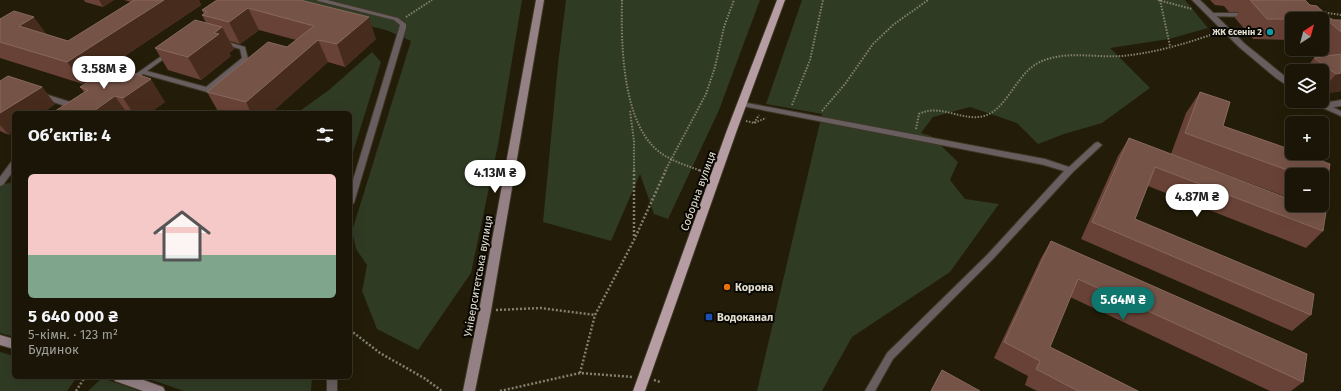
<!DOCTYPE html>
<html lang="uk">
<meta charset="utf-8">
<style>
body{margin:0;font-family:"Fira Sans",sans-serif;background:#272214;color:#f1f3f6;height:100vh;display:flex;flex-direction:column;font-size:15px;white-space:nowrap}
*{box-sizing:border-box;margin:0}
p{font-size:13px;color:#9f9f9b}
.icon{flex:none;width:22px;height:22px;fill:none;stroke:currentColor;stroke-width:2;stroke-linecap:round;stroke-linejoin:round}
.map{position:relative;flex:1;overflow:hidden}
.panel{position:absolute;left:12px;top:111px;width:340px;height:268px;display:flex;flex-direction:column;background:#1a1506;border-radius:6px;box-shadow:0 4px 16px #0002,0 0 0 1px #383428}
.panel>*{flex:none}
.needle{width:26px;rotate:36deg}
.controls{position:absolute;left:1285px;top:12px;display:grid;gap:8px}
.controls a{display:grid;place-items:center;width:44px;height:44px;border-radius:6px;background:#1a1506;box-shadow:0 4px 16px #0002,0 0 0 1px #383428;font-size:20px}
.price{position:absolute;translate:-50% -34px;padding:0 9px;border-radius:14px;background:#fff;color:#222;font-size:13px;line-height:26px;filter:drop-shadow(0 1px 2px #0008)}
.price::after{content:'';position:absolute;left:50%;top:24px;width:12px;height:9px;margin-left:-6px;background:inherit;clip-path:polygon(0 0,100% 0,50% 100%)}
.price.on{background:#0f766e;color:#fff}
ul{padding:0;list-style:none}
li{display:grid;align-content:center;gap:8px;height:212px;padding:0 16px}
li+li{border-top:1px solid #383428}
li span{display:grid;place-items:center;height:124px;border-radius:6px;color:#555}
li>.icon{margin-inline-start:auto}
span .icon{width:72px;height:72px;fill:#fffc;stroke-width:1}
li b{font-size:17px}
h2{display:flex;justify-content:space-between;align-items:center;height:48px;padding:0 16px;font-size:17px}
.map>svg:first-child{display:block}
.green{fill:#303b24}
.lines{fill:none;stroke-linecap:round;stroke-linejoin:round}
.service-casing{stroke:#3d3724;stroke-width:2}
.minor-casing{stroke:#3d3724;stroke-width:2}
.secondary-casing{stroke:#3d3724;stroke-width:2}
.primary-casing{stroke:#3d3724;stroke-width:2}
.path-far1{stroke:#848070;stroke-width:2;stroke-dasharray:1.5 1.5;stroke-linecap:butt}
.path{stroke:#848070;stroke-width:2.5;stroke-dasharray:2 2;stroke-linecap:butt}
.service{fill:#685d5f;fill-rule:evenodd}
.minor{fill:#685d5f;fill-rule:evenodd}
.secondary{fill:#948186;fill-rule:evenodd}
.primary{fill:#b59da3;fill-rule:evenodd}
.wall{fill:#694237}
.shaded-wall{fill:#472c1d}
.building{fill:#765347;stroke:#87685d}
.culture-dot{fill:#0f9aa8;stroke:#090702;stroke-width:1.5}
.food-dot{fill:#e8710a;stroke:#090702;stroke-width:1.5}
.transit-dot{fill:#1a4fb4;stroke:#090702;stroke-width:1.5}
.labels{text-anchor:middle;stroke-width:4;stroke-linejoin:round;paint-order:stroke}
.far-poi-label{font-size:9px;font-weight:bold;fill:#e1ded1;stroke:#090702;text-anchor:end}
.street-label{font-size:11px;fill:#e1ded1;stroke:#090702}
.poi-label{font-size:11px;font-weight:bold;fill:#e1ded1;stroke:#090702;text-anchor:start}
</style>
<div class="map">
<svg width="1341" height="391" viewBox="0 0 1341 391">
<rect width="100%" height="100%" fill="#221c08"/>
<g class="green">
<path d="M264 0H522L498 145 471 273 418 350 377 329 362 291 367 265 356 249 352 231 411 41 386 30Z"/>
<path d="M566 0H760L719 110 668 219 654 214 640 174 611 241 543 222 558 64Z"/>
<path d="M802 0H1185L1208 28 1169 39 1110 48 1150 88 1102 123 1064 134 1038 144 1017 123 970 107 933 117 921 133 931 136 958 162 950 180 965 199 999 204 950 272 852 337 822 391H757L822 114 766 104Z"/>
<path d="M372 52 381 62 350 162V113H297L329 90Z"/>
<path d="M14 182V337L0 333V185Z"/>
<path d="M0 352 14 356V377H77L67 391H0Z"/>
<path d="M143 377H312L311 391H184Z"/>
<path d="M102 378 140 391H88Z"/>
</g>
<g class="lines">
<defs>
<g id="service">
<path d="M317 0H327L398 18 406 24V28L354 203 350 206V190L400 25 394 20 318 1Z"/>
<path d="M1210 13H1247L1250 15 1247 17 1208 16V14Z"/>
<path d="M222 40 245 47 248 59 209 92H207L143 74 129 83 126 81 170 50 172 51V53L147 71 206 87 242 58 240 49 220 43V41Z"/>
<path d="M38 93H42L80 105 81 107 80 109H74L38 97 37 95Z"/>
<path d="M1316 101H1320L1341 111V116L1316 105 1314 103Z"/>
<path d="M739 102H742L1045 159 1069 167 1095 143 1098 142 1102 145 1073 172 993 259 893 359 875 391H865L887 353 987 255 1064 171 1044 165 742 106H739L738 104Z"/>
<path d="M14 161V170L3 185 0 186V177L11 162Z"/>
<rect x="327" y="377" width="10" height="14"/>
</g>
<g id="minor">
<path d="M1192 0H1200L1245 44 1292 82V89L1276 78 1239 47Z"/>
<path d="M1341 100V106L1329 108 1314 105 1313 103 1314 101 1329 102Z"/>
</g>
<g id="secondary">
<path d="M536 0H544L491 311 475 391H463L479 311Z"/>
<path d="M0 335 14 339V349L0 345Z"/>
<path d="M113 377H135L163 387 165 391H143L115 381Z"/>
</g>
<path id="primary" d="M777 0H785L737 130 645 391H633L727 130Z"/>
</defs>
<use href="#service" class="service-casing"/>
<use href="#minor" class="minor-casing"/>
<use href="#secondary" class="secondary-casing"/>
<use href="#primary" class="primary-casing"/>
<g class="path-far1">
<path d="M622 0C621 43 622 120 657 150 670 161 686 165 701 171"/>
<path d="M1158 0 1192 9"/>
<path d="M1160 0 1170 46"/>
<path d="M1322 12 1341 15"/>
<path d="M406 17 432 0"/>
<path d="M1328 18 1341 23"/>
<path d="M792 105 810 60 823 0"/>
<path d="M630 111 634 141V171"/>
<path d="M822 111 845 84 873 44 893 25 928 0"/>
<path d="M746 121 754 123 766 118"/>
<path d="M754 123 759 115"/>
<path d="M916 129 919 114C940 103 962 122 984 116 1008 109 1016 73 1040 62 1065 50 1095 58 1122 56 1154 53 1185 44 1216 33"/>
<path d="M665 171 706 94 715 67 724 27 734 0"/>
</g>
<g class="path">
<path d="M634 170V238"/>
<path d="M699 170 705 173"/>
<path d="M496 310 541 308 595 315"/>
<path d="M350 330 380 353 424 378 442 391"/>
<path d="M580 373 595 315 634 240 666 170"/>
<path d="M654 380 660 382"/>
<path d="M76 391 85 377"/>
<path d="M500 391 580 373 633 377"/>
</g>
<use href="#service" class="service"/>
<use href="#minor" class="minor"/>
<use href="#secondary" class="secondary"/>
<use href="#primary" class="primary"/>
</g>
<g class="wall">
<path d="M84 0H114L103 7 85 2Z"/>
<path d="M124 0H199L201 5 83 84 0 58V19L68 41 131 2Z"/>
<path d="M217 0 376 39 345 67 328 62 271 113H219L207 92 287 47 296 40 259 30 240 44 230 41 234 49 229 53 231 56 201 80 168 70 155 48 206 23 202 15 204 14 202 10Z"/>
<path d="M1210 0H1305L1310 5 1332 20H1341V91L1322 94V71H1304L1314 58 1329 56 1321 49H1322V19H1292V40L1253 39 1235 18 1239 12H1229L1224 6 1215 5Z"/>
<path d="M0 81 42 87 55 104 42 113H14L9 135 0 131Z"/>
<path d="M80 87 165 102 150 113H52L84 92Z"/>
<path d="M1200 92 1230 102 1223 126 1292 150V153H1300L1330 164 1327 184 1322 190V175H1292V199L1171 154 1186 113Z"/>
<path d="M1129 138 1323 231 1306 248 1148 186 1135 219 1311 315 1292 331 1081 239 1118 156Z"/>
<path d="M1051 241 1303 382 1291 391H1270L1070 297 1050 347 1138 391H1037L1025 385 1028 376 994 358 1041 258Z"/>
</g>
<g class="shaded-wall">
<path d="M99 0H114L103 7Z"/>
<path d="M164 0H199L201 5 83 84 67 62Z"/>
<path d="M248 8 259 30 240 44 229 22Z"/>
<path d="M34 17 50 39 19 26Z"/>
<path d="M369 17 376 39 345 67 337 44Z"/>
<path d="M222 27 234 49 229 53 231 56 201 80 188 57 214 33Z"/>
<path d="M318 40 328 62 271 113H251L246 102Z"/>
<path d="M1341 73V91L1322 94V91L1336 74Z"/>
<path d="M151 79 165 102 150 113H133L123 98Z"/>
<path d="M42 87 55 104 42 113H14V131L9 135 0 125V113Z"/>
<path d="M115 96 127 113H91Z"/>
</g>
<g class="building">
<path d="M134 0H164L67 62 0 42V19L14 11 34 17 19 26 68 41Z"/>
<path d="M217 0H300L369 17 337 44 318 40 246 102 207 92 268 42 287 47 314 26 248 8 229 22 202 15 207 12 202 10Z"/>
<path d="M1250 0H1305L1310 5 1317 6 1332 20H1341V32L1327 20H1331H1322V19H1267Z"/>
<path d="M195 20 222 27 214 33 219 34 188 57 155 48Z"/>
<path d="M1341 54V73L1336 74 1314 58Z"/>
<path d="M113 66 151 79 123 98 115 96 91 113H52L88 90 80 87Z"/>
<path d="M8 76 42 87 0 113V81Z"/>
<path d="M1200 92 1230 102 1223 126 1292 150V153H1300L1330 164 1327 184 1322 182V175H1301L1185 133Z"/>
<path d="M1129 138 1292 200V205H1306L1326 212 1323 231 1155 167 1135 219 1314 294 1311 315 1092 222Z"/>
<path d="M1051 241 1307 354 1303 382 1078 279 1050 347 1138 391H1078L1036 369 1040 361 1004 342Z"/>
<path d="M942 370 980 391H931Z"/>
</g>
<circle class="culture-dot" cx="1270" cy="32" r="4"/>
<circle class="food-dot" cx="727" cy="287" r="4"/>
<rect class="transit-dot" x="705" y="313" width="8" height="8" rx="2"/>
<g class="labels">
<g class="far-poi-label">
<text x="1262" y="35">ЖК Єсенін 2</text>
</g>
<g class="street-label">
<text transform="translate(698 191) rotate(-70)" y="4">Соборна вулиця</text>
<text transform="translate(478 276) rotate(-80)" y="4">Університетська вулиця</text>
</g>
<g class="poi-label">
<text x="735" y="291">Корона</text>
<text x="717" y="321">Водоканал</text>
</g>
</g>
</svg>
<div class="controls">
<a><svg class="needle" viewBox="-14 -14 28 28"><path d="M0-13l5 13h-10z" fill="#e53935"/><path d="M0 13l5-13h-10z" fill="#9f9f9b"/></svg></a>
<a><svg class="icon" aria-label="layers" viewBox="0 0 24 24"><path d="M12 4l9 5-9 5-9-5zM3 14l9 5 9-5"/></svg></a>
<a>+</a>
<a>−</a>
</div>
<b class="price" style="left:104px;top:90px">3.58M ₴</b>
<b class="price" style="left:495px;top:194px">4.13M ₴</b>
<b class="price" style="left:1197px;top:218px">4.87M ₴</b>
<b class="price on" style="left:1123px;top:321px">5.64M ₴</b>
<section class="panel">
<h2>Об’єктів: 4<svg class="icon" aria-label="filters" viewBox="0 0 24 24"><path d="M4 7h16M4 17h16"/><circle cx="9" cy="7" r="2"/><circle cx="15" cy="17" r="2"/></svg></h2>
<ul>
<li><span style="background:linear-gradient(#f6c9c9 65%,#7fa58c 0)"><svg class="icon" aria-label="home" viewBox="0 0 24 24"><path d="M3 11l9-7 9 7M6 9v11h12V9"/></svg></span><div><b>5 640 000 ₴</b><p>5-кімн. · 123 m²</p><p>Будинок</p></div></li>
</ul>
</section>
</div>
